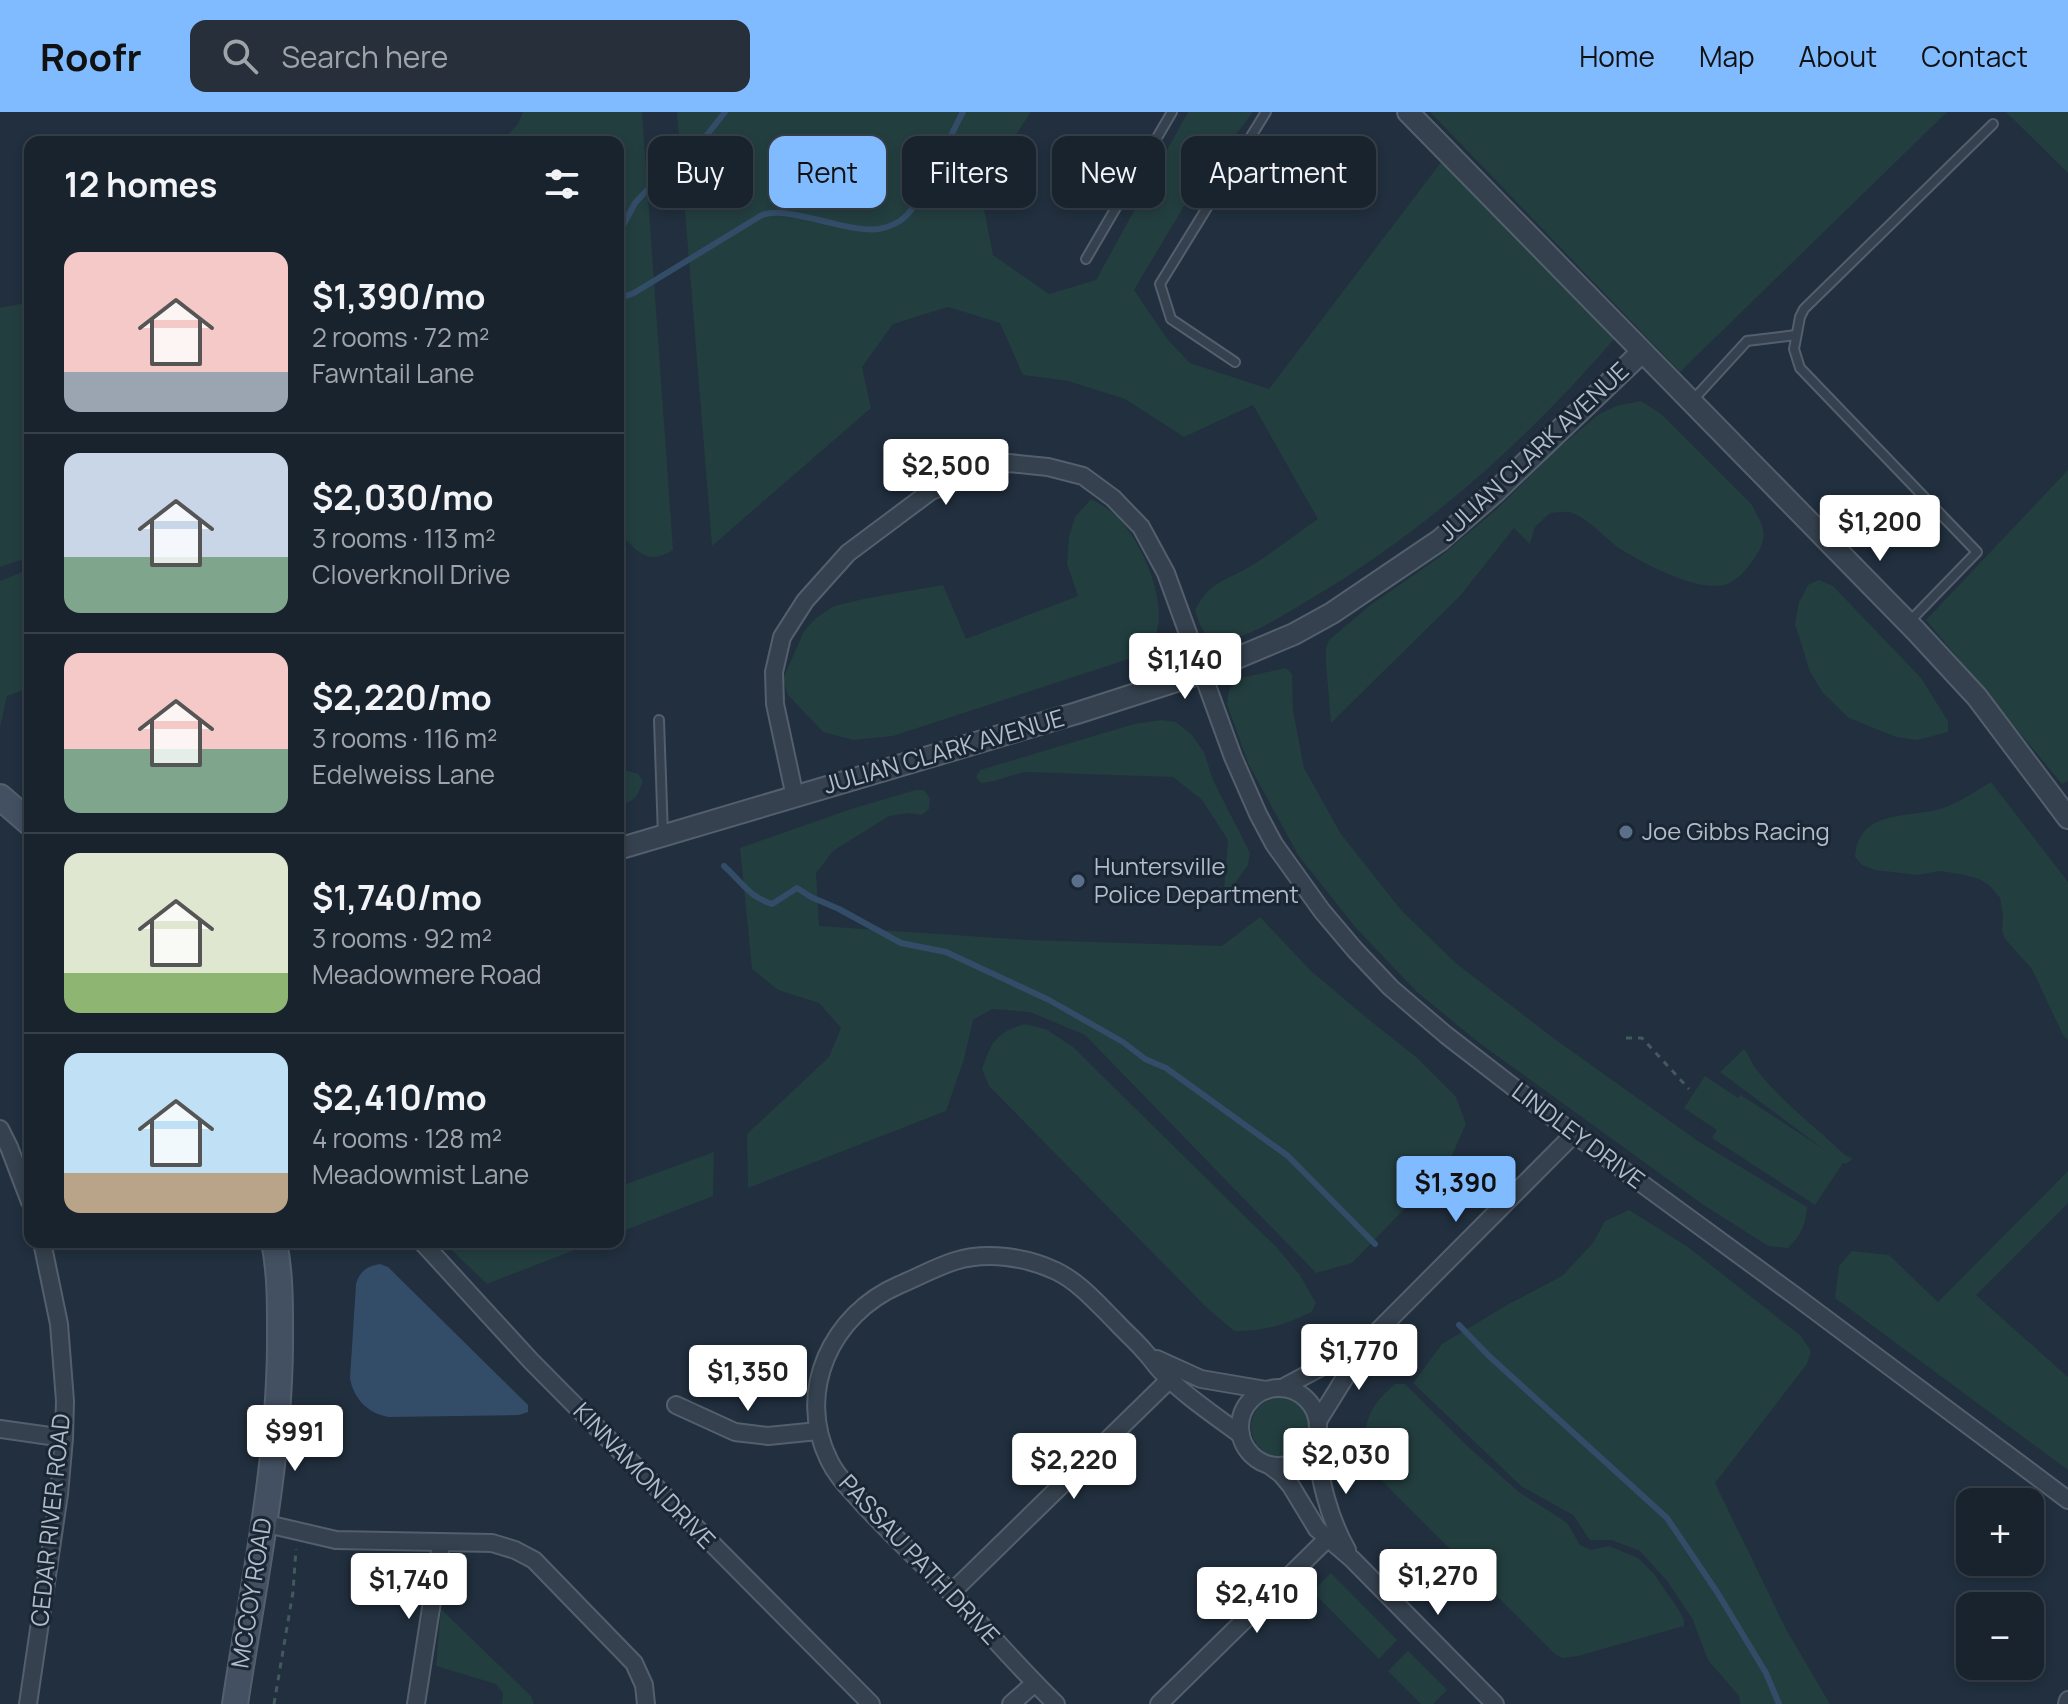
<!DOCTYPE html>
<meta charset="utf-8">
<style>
body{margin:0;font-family:Manrope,sans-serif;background:#262f3a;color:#f1f3f6;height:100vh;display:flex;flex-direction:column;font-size:30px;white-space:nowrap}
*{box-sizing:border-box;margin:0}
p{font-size:26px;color:#9fa4aa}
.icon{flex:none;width:44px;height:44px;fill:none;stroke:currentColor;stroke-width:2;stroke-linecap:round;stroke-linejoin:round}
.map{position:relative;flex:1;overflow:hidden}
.sheet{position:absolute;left:24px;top:24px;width:600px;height:1112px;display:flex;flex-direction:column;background:#19232e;border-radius:16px;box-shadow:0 4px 12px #0003,0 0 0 2px #37404a}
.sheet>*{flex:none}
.banner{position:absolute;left:648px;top:24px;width:760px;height:72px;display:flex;gap:16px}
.tools{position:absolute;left:1956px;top:1376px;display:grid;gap:16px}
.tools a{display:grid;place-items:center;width:88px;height:88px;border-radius:16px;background:#19232e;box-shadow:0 4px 12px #0003,0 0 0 2px #37404a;font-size:40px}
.price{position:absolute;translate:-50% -68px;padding:0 18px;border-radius:8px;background:#fff;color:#222;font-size:26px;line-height:52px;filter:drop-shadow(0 2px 4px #0008)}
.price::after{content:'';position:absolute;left:50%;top:48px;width:24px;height:18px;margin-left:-12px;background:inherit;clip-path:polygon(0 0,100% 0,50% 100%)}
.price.active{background:#80baff;color:#111}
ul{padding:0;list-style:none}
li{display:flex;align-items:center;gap:24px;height:200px;padding:0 40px}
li+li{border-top:2px solid #37404a}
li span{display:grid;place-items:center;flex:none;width:224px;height:160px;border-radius:16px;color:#555}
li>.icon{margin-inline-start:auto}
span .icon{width:96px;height:96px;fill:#fffc;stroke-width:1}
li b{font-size:34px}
h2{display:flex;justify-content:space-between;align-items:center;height:96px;padding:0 40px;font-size:34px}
.tag{padding:0 28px;border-radius:16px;background:#19232e;box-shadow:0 4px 12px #0003,0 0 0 2px #37404a;font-size:28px;line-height:72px}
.tag.active{background:#80baff;color:#111}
header{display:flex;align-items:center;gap:48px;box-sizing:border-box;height:112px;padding:0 40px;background:#80baff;color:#111}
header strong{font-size:38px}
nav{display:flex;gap:44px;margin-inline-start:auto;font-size:28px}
.search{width:560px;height:72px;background:#262f3a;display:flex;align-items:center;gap:20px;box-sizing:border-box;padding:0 28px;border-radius:16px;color:#9fa4aa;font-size:30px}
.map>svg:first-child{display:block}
.green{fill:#233e3f}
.water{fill:#334c67}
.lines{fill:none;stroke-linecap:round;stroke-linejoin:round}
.stream{stroke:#334c67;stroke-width:6}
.service-casing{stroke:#535f6c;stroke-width:12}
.minor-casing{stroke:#535f6c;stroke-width:20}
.tertiary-casing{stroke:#535f6c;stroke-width:24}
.secondary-casing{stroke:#535f6c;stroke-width:28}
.path{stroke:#415b5c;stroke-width:3;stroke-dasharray:6 6;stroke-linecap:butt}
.service{stroke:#35414e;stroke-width:8}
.minor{stroke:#35414e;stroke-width:16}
.tertiary{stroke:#35414e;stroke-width:20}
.secondary{stroke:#435061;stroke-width:24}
.service-dot{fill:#5c6f8a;stroke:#1a2633;stroke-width:3}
.labels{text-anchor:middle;stroke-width:6;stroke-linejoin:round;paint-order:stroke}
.street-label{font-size:24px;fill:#b0bcc9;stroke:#1a2633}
.poi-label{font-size:24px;fill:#b0bcc9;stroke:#1a2633;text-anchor:start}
</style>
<header>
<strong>Roofr</strong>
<div class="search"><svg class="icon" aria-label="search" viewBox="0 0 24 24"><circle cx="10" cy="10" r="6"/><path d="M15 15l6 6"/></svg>Search here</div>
<nav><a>Home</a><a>Map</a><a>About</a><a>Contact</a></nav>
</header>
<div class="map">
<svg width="2068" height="1592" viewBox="0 0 2068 1592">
<rect width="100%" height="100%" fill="#212f3e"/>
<g class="green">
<path d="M523 0H642L673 438C645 455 637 438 618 419V30H501L518 12Z"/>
<path d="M677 0H1031L980 77 993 143 1049 182 1096 168 1188 0H1253L1193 79 1134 178 1168 228 1190 251 1269 277 1448 41 1622 218C1532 324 1428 418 1309 488 1285 502 1260 519 1233 527 1225 530 1216 528 1209 528L1200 513 1195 498C1210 469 1224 470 1249 455 1273 441 1295 422 1318 407L1253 293 1184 325 1125 287 1068 269 1023 263 1000 211 948 195 893 212 862 255 871 296 712 434Z"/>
<path d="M1430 0H1947L1680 260Z"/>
<path d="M2006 0H2068V61Z"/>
<path d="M30 190V445L0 455V196Z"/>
<path d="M1641 289 1661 302 1752 393C1761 410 1769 421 1759 439 1751 452 1739 469 1724 473 1697 480 1642 451 1619 436 1603 425 1589 406 1569 400 1563 399 1556 401 1550 401L1535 415 1530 432 1514 416 1460 484 1331 611 1326 552V536L1329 528 1369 494 1441 444 1497 397 1554 340 1599 302 1619 293Z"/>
<path d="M2068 358V669L2062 672 1926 508Z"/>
<path d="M1091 387C1098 391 1106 395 1113 401 1141 425 1173 496 1152 532 1149 537 1143 541 1138 544L893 624 853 628 823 620 788 583 783 567 804 519 816 506 834 494 868 486 943 473 966 527 1078 484 1067 452 1069 425 1075 405Z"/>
<path d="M30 457V576L7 584 0 616V469Z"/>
<path d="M1819 468 1833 474 1921 566 1948 609V620L1917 628 1896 625 1849 606 1823 581 1810 560 1795 512 1799 490 1808 473Z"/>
<path d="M1286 556 1292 562 1293 598 1304 656 1341 722 1401 798 1457 852 1556 928 1698 1029 1807 1095C1806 1113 1801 1123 1788 1136L1768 1134 1702 1092 1478 930 1417 880 1356 816 1298 743 1248 651 1227 592 1229 578 1236 567Z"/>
<path d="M1162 608 1176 610 1191 622 1204 640 1213 668 1250 741 1248 753 1229 779 1224 777 1228 728 1202 688 1173 665 1024 660 994 669 981 671 976 665 980 658 1134 612Z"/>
<path d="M618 656 638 662 643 669C637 685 635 690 618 693Z"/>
<path d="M1991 670 2068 770V928L2063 923 2032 857 2005 827 2002 819 2003 803 2000 786 1990 774 1979 767 1960 762 1939 759 1918 763 1875 758 1862 753 1855 745C1859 694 1912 708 1946 695 1962 689 1977 678 1991 670Z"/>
<path d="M915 678H924L930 686 929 697 922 703 908 701 889 704 833 739 816 761 819 814 1028 828 1222 834 1260 805 1310 858 1368 907 1416 945 1456 985 1466 1012 1448 1052 1352 1151 1316 1161 1085 923 1030 900 992 897 973 908 964 947 946 999 748 1076 747 1022 829 945 841 916 819 891 778 878 752 857 740 736 851 697Z"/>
<path d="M1025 912 1046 917 1073 935 1278 1137 1300 1163 1316 1191 1312 1200C1283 1213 1266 1219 1234 1219L1206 1195 989 974 982 957C991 930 996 920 1025 912Z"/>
<path d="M1744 937C1750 944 1752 952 1757 958 1782 990 1816 1015 1845 1043L1853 1047 1846 1052 1843 1051 1815 1093 1712 1026 1717 1018 1684 996 1705 964 1738 986 1741 983 1825 1038 1720 960Z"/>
<path d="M714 1040 713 1084 618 1121V1075Z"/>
<path d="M2068 1059V1091L1976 1183 2068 1265V1358L1835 1186 1839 1154 1852 1139 1889 1143 1938 1190Z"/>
<path d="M1629 1098 1688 1135 1801 1224 1811 1239 1807 1252 1715 1371 1787 1519 1830 1592H1740L1739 1584 1708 1548 1692 1506 1667 1469 1640 1439 1611 1428H1590L1573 1403 1521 1374 1413 1271 1442 1232 1507 1193 1562 1164 1593 1131 1605 1109Z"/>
<path d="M443 1130H595L487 1172Z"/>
<path d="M1395 1272H1405L1466 1333 1519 1380 1560 1406 1568 1412 1580 1433 1591 1438 1609 1434 1638 1446 1654 1462 1679 1498 1684 1508V1514L1578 1544 1563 1546 1555 1542 1391 1378C1381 1367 1368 1355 1365 1340 1364 1339 1365 1328 1365 1327 1366 1300 1376 1289 1395 1272Z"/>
<circle cx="1281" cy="1315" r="30"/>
<path d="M1331 1461 1397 1528 1379 1547 1312 1479Z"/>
<path d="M441 1497 531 1584 534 1592H502L503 1581 496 1572 436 1554Z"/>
<path d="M1408 1539 1447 1578 1433 1592H1421L1388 1559Z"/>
</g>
<path class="water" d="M380 1152 388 1155 528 1293V1300L519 1303 389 1305C368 1302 353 1286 350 1266L356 1172C359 1160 367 1154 380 1152Z"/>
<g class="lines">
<g class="stream">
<path d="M618 123 635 91 649 76 675 57 703 28 725 0"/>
<path d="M618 187 634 181 762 103C781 97 804 105 823 109 841 113 860 119 879 117 889 115 899 111 906 104 929 80 946 30 963 0"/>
<path d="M724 754C742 770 748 784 772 792L797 776 811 785 839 797 901 831 946 840 1049 888 1123 930 1145 947 1166 956 1288 1044 1375 1132"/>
<path d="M1459 1213 1489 1244 1667 1406 1717 1480 1766 1561 1779 1592"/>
</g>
<defs>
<g id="service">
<path d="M1086 147 1172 0"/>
<path d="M1235 250 1171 207 1160 172 1266 0"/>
<path d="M1692 289 1747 229 1796 223"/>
<path d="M1908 511 1977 440 1800 256 1794 237 1800 205 1804 197 1993 12"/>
<path d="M659 608 663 724"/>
</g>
<g id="minor">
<path d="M795 685 775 592 774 560 782 525 805 489 848 441 931 379 973 362 1009 351 1048 355 1083 364 1113 386 1141 415 1166 461 1233 645 1258 702 1274 732 1322 799 1355 838 1391 876 1446 923 1574 1022 1794 1183 2068 1388"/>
<path d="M0 1017 9 1035 30 1090"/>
<path d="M422 1130 531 1249 871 1592"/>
<path d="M1157 1247 1201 1267 1266 1278"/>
<path d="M1282 1276 1366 1231"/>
<circle cx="1279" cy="1315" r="39"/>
<path d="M676 1293 735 1320 768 1324 818 1319"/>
<path d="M1318 1309 1367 1230 1574 1022"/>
<path d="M0 1317 64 1326"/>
<path d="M1315 1329C1320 1368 1328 1404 1347 1438"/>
<path d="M1269 1353 1281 1362 1291 1374 1317 1417 1352 1447 1495 1592"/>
<path d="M263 1411 336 1428 492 1431 515 1438 534 1448 634 1551 644 1573 646 1592"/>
<path d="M951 1481 1170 1267"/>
<path d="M28 1592 59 1382 64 1326 65 1289 59 1212 42 1130"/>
<path d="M416 1592 441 1432"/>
<path d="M1011 1592 1035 1571"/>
<path d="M1056 1592C1020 1557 987 1518 952 1482 922 1451 891 1422 862 1391 850 1377 837 1365 829 1348 795 1279 832 1202 899 1173 918 1165 936 1155 955 1149 987 1139 1026 1145 1056 1159 1079 1170 1097 1191 1116 1210 1125 1220 1136 1229 1145 1240 1151 1246 1155 1253 1161 1259 1184 1283 1214 1303 1241 1323"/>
<path d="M1159 1592 1328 1426"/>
<path d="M2067 1592 2068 1588"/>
</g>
<g id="tertiary">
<path d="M1408 0 1916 519 1977 585 2068 706"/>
<path d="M618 737 1077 601 1201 561 1294 522 1332 501 1440 428 1494 381 1642 240"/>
</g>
<g id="secondary">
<path d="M0 685 30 711"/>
<path d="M235 1592C253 1474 279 1354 280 1234 280 1199 281 1164 274 1130"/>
</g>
</defs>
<use href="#service" class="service-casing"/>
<use href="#minor" class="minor-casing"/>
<use href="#tertiary" class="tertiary-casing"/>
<use href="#secondary" class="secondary-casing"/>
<g class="path">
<path d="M1626 926H1642L1689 977"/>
<path d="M274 1592 293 1480 296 1437"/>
</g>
<use href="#service" class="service"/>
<use href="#minor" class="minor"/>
<use href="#tertiary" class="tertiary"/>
<use href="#secondary" class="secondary"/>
</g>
<g class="service-dot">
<circle cx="1626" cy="720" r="8"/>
<circle cx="1078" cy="769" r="8"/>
</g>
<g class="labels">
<g class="street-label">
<text transform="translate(1534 340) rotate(-43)" y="8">JULIAN CLARK AVENUE</text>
<text transform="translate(944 640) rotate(-16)" y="8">JULIAN CLARK AVENUE</text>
<text transform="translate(1578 1024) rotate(37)" y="8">LINDLEY DRIVE</text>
<text transform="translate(644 1364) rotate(46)" y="8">KINNAMON DRIVE</text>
<text transform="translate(51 1408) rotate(-84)" y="8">CEDAR RIVER ROAD</text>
<text transform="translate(919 1448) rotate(47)" y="8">PASSAU PATH DRIVE</text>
<text transform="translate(252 1481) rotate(-81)" y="8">MCCOY ROAD</text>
</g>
<g class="poi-label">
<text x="1642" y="728">Joe Gibbs Racing</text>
<text x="1094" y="763">Huntersville<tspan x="1094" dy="28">Police Department</tspan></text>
</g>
</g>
</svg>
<div class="tools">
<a>+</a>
<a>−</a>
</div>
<b class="price" style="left:946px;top:395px">$2,500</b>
<b class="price" style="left:1880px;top:451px">$1,200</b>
<b class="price" style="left:1185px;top:589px">$1,140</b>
<b class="price active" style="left:1456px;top:1112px">$1,390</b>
<b class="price" style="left:1359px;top:1280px">$1,770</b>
<b class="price" style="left:748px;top:1301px">$1,350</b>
<b class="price" style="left:295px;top:1361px">$991</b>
<b class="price" style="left:1346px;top:1384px">$2,030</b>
<b class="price" style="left:1074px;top:1389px">$2,220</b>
<b class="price" style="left:1438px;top:1505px">$1,270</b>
<b class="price" style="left:409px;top:1509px">$1,740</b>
<b class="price" style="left:1257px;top:1523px">$2,410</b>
<div class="banner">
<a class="tag">Buy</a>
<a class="tag active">Rent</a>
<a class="tag">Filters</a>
<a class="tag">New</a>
<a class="tag">Apartment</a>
</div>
<section class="sheet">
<h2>12 homes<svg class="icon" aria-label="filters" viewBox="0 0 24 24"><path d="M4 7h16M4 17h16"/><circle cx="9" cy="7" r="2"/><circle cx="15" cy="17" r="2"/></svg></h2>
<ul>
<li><span style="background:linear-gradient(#f6c9c9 75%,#9aa5b1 0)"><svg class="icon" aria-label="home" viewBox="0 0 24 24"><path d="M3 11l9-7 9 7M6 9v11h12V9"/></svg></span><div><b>$1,390/mo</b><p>2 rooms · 72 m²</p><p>Fawntail Lane</p></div></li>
<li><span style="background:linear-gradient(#c9d6e8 65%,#7fa58c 0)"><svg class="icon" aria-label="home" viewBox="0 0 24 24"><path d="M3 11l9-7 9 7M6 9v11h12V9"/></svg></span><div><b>$2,030/mo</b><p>3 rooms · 113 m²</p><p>Cloverknoll Drive</p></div></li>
<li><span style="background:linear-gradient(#f6c9c9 60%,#7fa58c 0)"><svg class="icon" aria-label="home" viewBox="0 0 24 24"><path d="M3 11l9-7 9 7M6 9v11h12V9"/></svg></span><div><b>$2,220/mo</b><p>3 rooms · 116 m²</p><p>Edelweiss Lane</p></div></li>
<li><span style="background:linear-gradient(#dfe7d0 75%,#8fb573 0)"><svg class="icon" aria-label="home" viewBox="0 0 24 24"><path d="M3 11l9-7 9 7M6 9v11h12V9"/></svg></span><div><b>$1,740/mo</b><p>3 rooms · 92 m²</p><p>Meadowmere Road</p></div></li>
<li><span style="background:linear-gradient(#bfe0f5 75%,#b9a48a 0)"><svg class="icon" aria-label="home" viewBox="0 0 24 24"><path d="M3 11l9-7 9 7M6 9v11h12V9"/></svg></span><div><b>$2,410/mo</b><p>4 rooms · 128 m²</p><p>Meadowmist Lane</p></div></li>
</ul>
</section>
</div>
